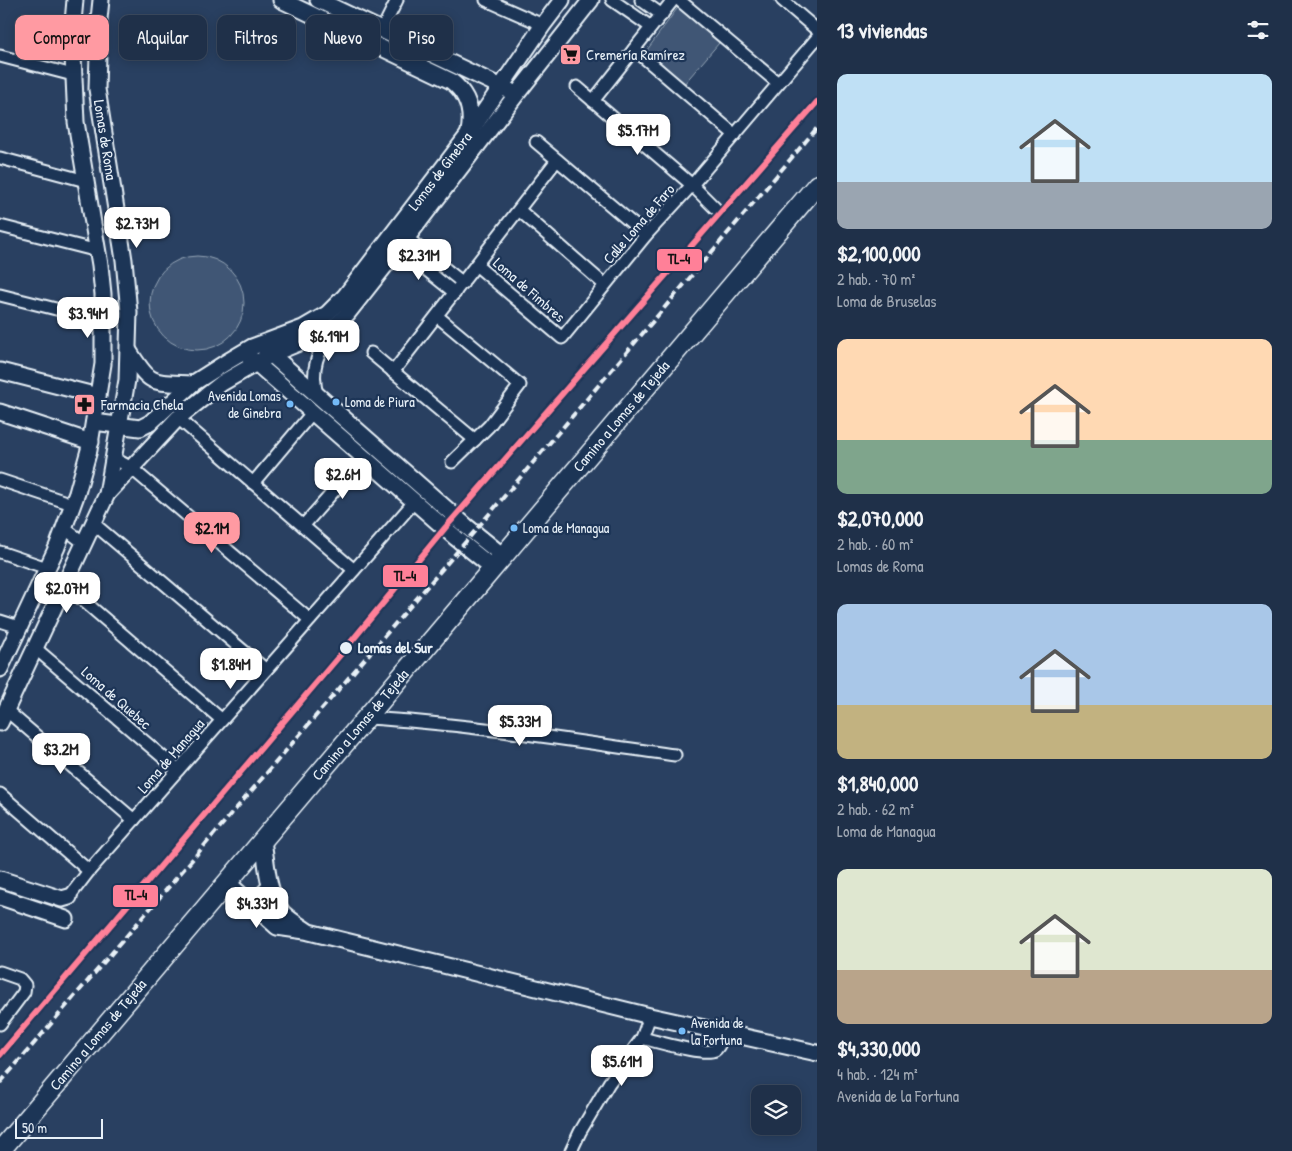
<!DOCTYPE html>
<html lang="es">
<meta charset="utf-8">
<style>
body{margin:0;font-family:"Patrick Hand",sans-serif;background:#2c3c53;color:#f1f3f6;height:100vh;display:flex;flex-direction:column;font-size:19px;white-space:nowrap}
*{box-sizing:border-box;margin:0}
p{font-size:16px;color:#a1a9b4}
.icon{flex:none;width:28px;height:28px;fill:none;stroke:currentColor;stroke-width:2;stroke-linecap:round;stroke-linejoin:round}
.map{position:relative;flex:1;overflow:hidden}
.sheet{display:flex;flex-direction:column;background:#1f3049;width:475px}
.sheet>*{flex:none}
.hud{position:absolute;left:15px;top:15px;width:475px;height:45px;display:flex;gap:10px}
.fabs{position:absolute;left:751px;top:1085px;display:grid;gap:10px}
.fabs a{display:grid;place-items:center;width:50px;height:50px;border-radius:10px;background:#1f3049;box-shadow:0 2px 12px #0003,0 0 0 1px #3c4b61;font-size:25px}
.scale{position:absolute;left:15px;bottom:12px;width:88px;box-sizing:border-box;padding-left:5px;border:2px solid #e8f1f8;border-top:0;font-size:14px;line-height:18px;white-space:nowrap;color:#e8f1f8;-webkit-text-stroke:4px #1d3557;paint-order:stroke}
.price{position:absolute;translate:-50% -42px;padding:0 11px;border-radius:10px;background:#fff;color:#222;font-size:16px;line-height:32px;filter:drop-shadow(0 1px 2px #0008)}
.price::after{content:'';position:absolute;left:50%;top:30px;width:15px;height:11px;margin-left:-8px;background:inherit;clip-path:polygon(0 0,100% 0,50% 100%)}
.price.on{background:#ff9aa2;color:#111}
ul{padding:0;list-style:none}
li{display:grid;align-content:center;gap:10px;height:265px;padding:0 20px}
li span{display:grid;place-items:center;height:155px;border-radius:10px;color:#555}
li>.icon{margin-inline-start:auto}
span .icon{width:90px;height:90px;fill:#fffc;stroke-width:1}
li b{font-size:21px}
h2{display:flex;justify-content:space-between;align-items:center;height:60px;padding:0 20px;font-size:21px}
.tag{padding:0 18px;border-radius:10px;background:#1f3049;box-shadow:0 2px 12px #0003,0 0 0 1px #3c4b61;font-size:18px;line-height:45px}
.tag.on{background:#ff9aa2;color:#111}
main{display:flex;flex:1;min-height:0}
.map>svg:first-child{display:block}
.green{fill:#415774;stroke:#94a4b6}
.lines{fill:none;stroke-linecap:round;stroke-linejoin:round}
.minor-casing{stroke:#e8f1f8;stroke-width:15}
.tertiary-casing{stroke:#e8f1f8;stroke-width:19}
.primary-casing{stroke:#e8f1f8;stroke-width:22}
.minor{stroke:#1d3557;stroke-width:11}
.tertiary{stroke:#1d3557;stroke-width:15}
.primary{stroke:#1d3557;stroke-width:19}
.rail{stroke:#e8f1f8;stroke-width:4;stroke-dasharray:8 4;stroke-linecap:butt}
.rail-1-casing{stroke:#1d3557;stroke-width:10}
.rail-1{stroke:#ff8098;stroke-width:6}
.bus-dot{fill:#73baf8;stroke:#1d3557;stroke-width:2}
.stop-dot{fill:#e8f1f8;stroke:#1d3557;stroke-width:2}
.labels{text-anchor:middle;stroke-width:4.5;stroke-linejoin:round;paint-order:stroke}
.bus-label{font-size:14px;fill:#e8f1f8;stroke:#1d3557;text-anchor:start}
.poi-label{font-size:15px;fill:#e8f1f8;stroke:#1d3557;text-anchor:start}
.street-label{font-size:15px;fill:#e8f1f8;stroke:#1d3557}
.stop-label{font-size:15px;font-weight:bold;fill:#e8f1f8;stroke:#1d3557;text-anchor:start}
.line-badge{stroke:#1d3557;stroke-width:2}
.pale-badge-label{font-size:14px;text-anchor:middle;font-weight:bold;fill:#111}
</style>
<main>
<div class="map">
<svg width="817" height="1151" viewBox="0 0 817 1151">
<rect width="100%" height="100%" fill="#294061"/>
<filter id="ink" filterUnits="userSpaceOnUse"><feTurbulence type="fractalNoise" baseFrequency=".02" numOctaves="2"/><feDisplacementMap in="SourceGraphic" scale="10" xChannelSelector="R" yChannelSelector="G"/><feConvolveMatrix kernelMatrix="1 2 1 2 8 2 1 2 1" color-interpolation-filters="sRGB"/></filter>
<g filter="url(#ink)">
<g class="green">
<path d="M679 6 719 43 684 84 647 50Z"/>
<circle cx="197" cy="303" r="47"/>
</g>
<g class="lines">
<defs>
<g id="minor">
<path d="M486 0 543 25"/>
<path d="M612 0 651 27"/>
<path d="M641 0 662 15"/>
<path d="M679 0 778 83"/>
<path d="M782 0 817 30"/>
<path d="M382 30 397 0"/>
<path d="M634 49 735 135"/>
<path d="M0 56 73 75"/>
<path d="M577 87 692 185 715 208"/>
<path d="M593 101 673 0"/>
<path d="M536 142 646 235"/>
<path d="M0 158 86 181"/>
<path d="M519 210 605 285"/>
<path d="M0 226 98 251"/>
<path d="M407 238 463 283"/>
<path d="M399 248 455 293"/>
<path d="M476 265 562 338 646 235 692 185 817 38"/>
<path d="M0 295 104 321"/>
<path d="M437 316 520 385 489 426 452 462"/>
<path d="M371 353 475 440"/>
<path d="M393 372 557 160"/>
<path d="M317 395C310 366 318 353 333 329"/>
<path d="M178 418 354 570"/>
<path d="M113 458 130 467 310 620"/>
<path d="M0 480 72 504"/>
<path d="M253 483 312 413"/>
<path d="M93 523 266 670"/>
<path d="M303 526 364 457"/>
<path d="M64 528 84 543"/>
<path d="M0 552 47 568"/>
<path d="M64 584 222 720"/>
<path d="M0 621 19 627"/>
<path d="M35 648 178 770"/>
<path d="M6 710 134 820"/>
<path d="M367 718C470 724 573 741 675 755"/>
<path d="M0 794 89 871"/>
<path d="M69 897 89 871 415 501"/>
<path d="M251 903 270 884"/>
<path d="M0 972 20 979 25 985 24 992 0 1024"/>
<path d="M642 1038C656 1041 703 1056 715 1050 720 1047 722 1038 724 1033"/>
<path d="M571 1151 580 1132 609 1083 642 1038 650 1016"/>
</g>
<g id="tertiary">
<path d="M281 0 451 81C468 94 473 111 469 132"/>
<path d="M318 0 510 91"/>
<path d="M265 349 466 526 503 556"/>
<path d="M129 351C151 386 151 382 192 384"/>
<path d="M248 356 456 538 493 568"/>
<path d="M0 371 98 396"/>
<path d="M0 412 91 442"/>
<path id="s1" d="M94 422 140 428 150 423 192 384 225 363 252 347 303 328 327 314 345 296 468 135 543 25 562 0"/>
<path d="M107 494 178 418 222 383 272 354 333 329 347 314 399 248 516 95 591 0"/>
<path d="M0 669 57 547 77 493 89 450 103 364V294L100 265 76 122 72 33 75 0"/>
<path d="M0 723 107 494 127 380 129 312 124 260 97 89 99 19 101 0"/>
<path d="M263 841C267 864 267 894 283 913 290 920 300 926 309 932L650 1016 817 1053"/>
<path d="M0 879 62 899 69 897"/>
<path d="M228 883 277 927 305 931"/>
<path d="M0 897 66 919"/>
</g>
<g id="primary">
<path id="s2" d="M0 1151 817 185"/>
</g>
</defs>
<use href="#minor" class="minor-casing"/>
<use href="#tertiary" class="tertiary-casing"/>
<use href="#primary" class="primary-casing"/>
<use href="#minor" class="minor"/>
<use href="#tertiary" class="tertiary"/>
<use href="#primary" class="primary"/>
<path class="rail" d="M0 1083 474 532 817 128"/>
<defs>
<path id="rail-1" d="M0 1055 346 648 445 528 817 102"/>
</defs>
<use href="#rail-1" class="rail-1-casing"/>
<use href="#rail-1" class="rail-1"/>
</g>
</g>
<defs>
<symbol id="supermarket-square" viewBox="-11 -11 22 22"><rect x="-9" y="-9" width="18" height="18" rx="4" fill="#ff9aa2" stroke="#1d3557"/><path d="M-6-5.5h2.5l.6 2H6L4.5 2H-2.5L-4.4-4H-6ZM-1.5 3.2a1.3 1.3 0 1 0 .1 0ZM3 3.2a1.3 1.3 0 1 0 .1 0Z" fill="#111"/></symbol>
<symbol id="pharmacy-square" viewBox="-11 -11 22 22"><rect x="-9" y="-9" width="18" height="18" rx="4" fill="#ff9aa2" stroke="#1d3557"/><path d="M-2-6h4v4h4v4h-4v4h-4v-4h-4v-4h4Z" fill="#111"/></symbol>
</defs>
<g fill-rule="evenodd">
<use href="#supermarket-square" x="558" y="42" width="25" height="25"/>
<use href="#pharmacy-square" x="72" y="392" width="25" height="25"/>
</g>
<g class="bus-dot">
<circle cx="336" cy="402" r="4.5"/>
<circle cx="290" cy="404" r="4.5"/>
<circle cx="514" cy="528" r="4.5"/>
<circle cx="682" cy="1031" r="4.5"/>
</g>
<circle class="stop-dot" cx="346" cy="648" r="7"/>
<g class="labels">
<g class="bus-label">
<text x="281" y="401" text-anchor="end">Avenida Lomas<tspan x="281" dy="17">de Ginebra</tspan></text>
<text x="345" y="407">Loma de Piura</text>
<text x="523" y="533">Loma de Managua</text>
<text x="691" y="1028">Avenida de<tspan x="691" dy="17">la Fortuna</tspan></text>
</g>
<g class="poi-label">
<text x="586" y="60">Cremería Ramírez</text>
<text x="101" y="410">Farmacia Chela</text>
</g>
<g class="street-label">
<text transform="translate(105 140) rotate(81)" y="5">Lomas de Roma</text>
<text dy="5" stroke="none"><textPath href="#s1" startOffset="450">Lomas de Ginebra</textPath></text>
<text transform="translate(639 224) rotate(-49)" y="5">Calle Loma de Faro</text>
<text transform="translate(529 290) rotate(41)" y="5">Loma de Fimbres</text>
<text dy="5" stroke="none"><textPath href="#s2" startOffset="962">Camino a Lomas de Tejeda</textPath></text>
<text transform="translate(116 698) rotate(41)" y="5">Loma de Quebec</text>
<text dy="5" stroke="none"><textPath href="#s2" startOffset="558">Camino a Lomas de Tejeda</textPath></text>
<text transform="translate(171 756) rotate(-49)" y="5">Loma de Managua</text>
<text dy="5" stroke="none"><textPath href="#s2" startOffset="152">Camino a Lomas de Tejeda</textPath></text>
</g>
<g class="stop-label">
<text x="358" y="653">Lomas del Sur</text>
</g>
</g>
<g class="line-badge">
<rect x="656" y="248" width="47" height="24" rx="5" fill="#ff8098"/>
<rect x="382" y="564" width="47" height="24" rx="5" fill="#ff8098"/>
<rect x="112" y="884" width="47" height="24" rx="5" fill="#ff8098"/>
</g>
<g class="pale-badge-label">
<text x="679" y="264">TL-4</text>
<text x="405" y="581">TL-4</text>
<text x="136" y="900">TL-4</text>
</g>
</svg>
<div class="fabs">
<a><svg class="icon" aria-label="layers" viewBox="0 0 24 24"><path d="M12 4l9 5-9 5-9-5zM3 14l9 5 9-5"/></svg></a>
</div>
<div class="scale">50 m</div>
<b class="price" style="left:638px;top:156px">$5.17M</b>
<b class="price" style="left:137px;top:249px">$2.73M</b>
<b class="price" style="left:419px;top:281px">$2.31M</b>
<b class="price" style="left:88px;top:339px">$3.94M</b>
<b class="price" style="left:329px;top:362px">$6.19M</b>
<b class="price" style="left:343px;top:500px">$2.6M</b>
<b class="price on" style="left:212px;top:554px">$2.1M</b>
<b class="price" style="left:67px;top:614px">$2.07M</b>
<b class="price" style="left:231px;top:690px">$1.84M</b>
<b class="price" style="left:520px;top:747px">$5.33M</b>
<b class="price" style="left:61px;top:775px">$3.2M</b>
<b class="price" style="left:257px;top:929px">$4.33M</b>
<b class="price" style="left:622px;top:1087px">$5.61M</b>
<div class="hud">
<a class="tag on">Comprar</a>
<a class="tag">Alquilar</a>
<a class="tag">Filtros</a>
<a class="tag">Nuevo</a>
<a class="tag">Piso</a>
</div>
</div>
<section class="sheet">
<h2>13 viviendas<svg class="icon" aria-label="filters" viewBox="0 0 24 24"><path d="M4 7h16M4 17h16"/><circle cx="9" cy="7" r="2"/><circle cx="15" cy="17" r="2"/></svg></h2>
<ul>
<li><span style="background:linear-gradient(#bfe0f5 70%,#9aa5b1 0)"><svg class="icon" aria-label="home" viewBox="0 0 24 24"><path d="M3 11l9-7 9 7M6 9v11h12V9"/></svg></span><div><b>$2,100,000</b><p>2 hab. · 70 m²</p><p>Loma de Bruselas</p></div></li>
<li><span style="background:linear-gradient(#ffd9b3 65%,#7fa58c 0)"><svg class="icon" aria-label="home" viewBox="0 0 24 24"><path d="M3 11l9-7 9 7M6 9v11h12V9"/></svg></span><div><b>$2,070,000</b><p>2 hab. · 60 m²</p><p>Lomas de Roma</p></div></li>
<li><span style="background:linear-gradient(#a9c7e8 65%,#c2b280 0)"><svg class="icon" aria-label="home" viewBox="0 0 24 24"><path d="M3 11l9-7 9 7M6 9v11h12V9"/></svg></span><div><b>$1,840,000</b><p>2 hab. · 62 m²</p><p>Loma de Managua</p></div></li>
<li><span style="background:linear-gradient(#dfe7d0 65%,#b9a48a 0)"><svg class="icon" aria-label="home" viewBox="0 0 24 24"><path d="M3 11l9-7 9 7M6 9v11h12V9"/></svg></span><div><b>$4,330,000</b><p>4 hab. · 124 m²</p><p>Avenida de la Fortuna</p></div></li>
</ul>
</section>
</main>
